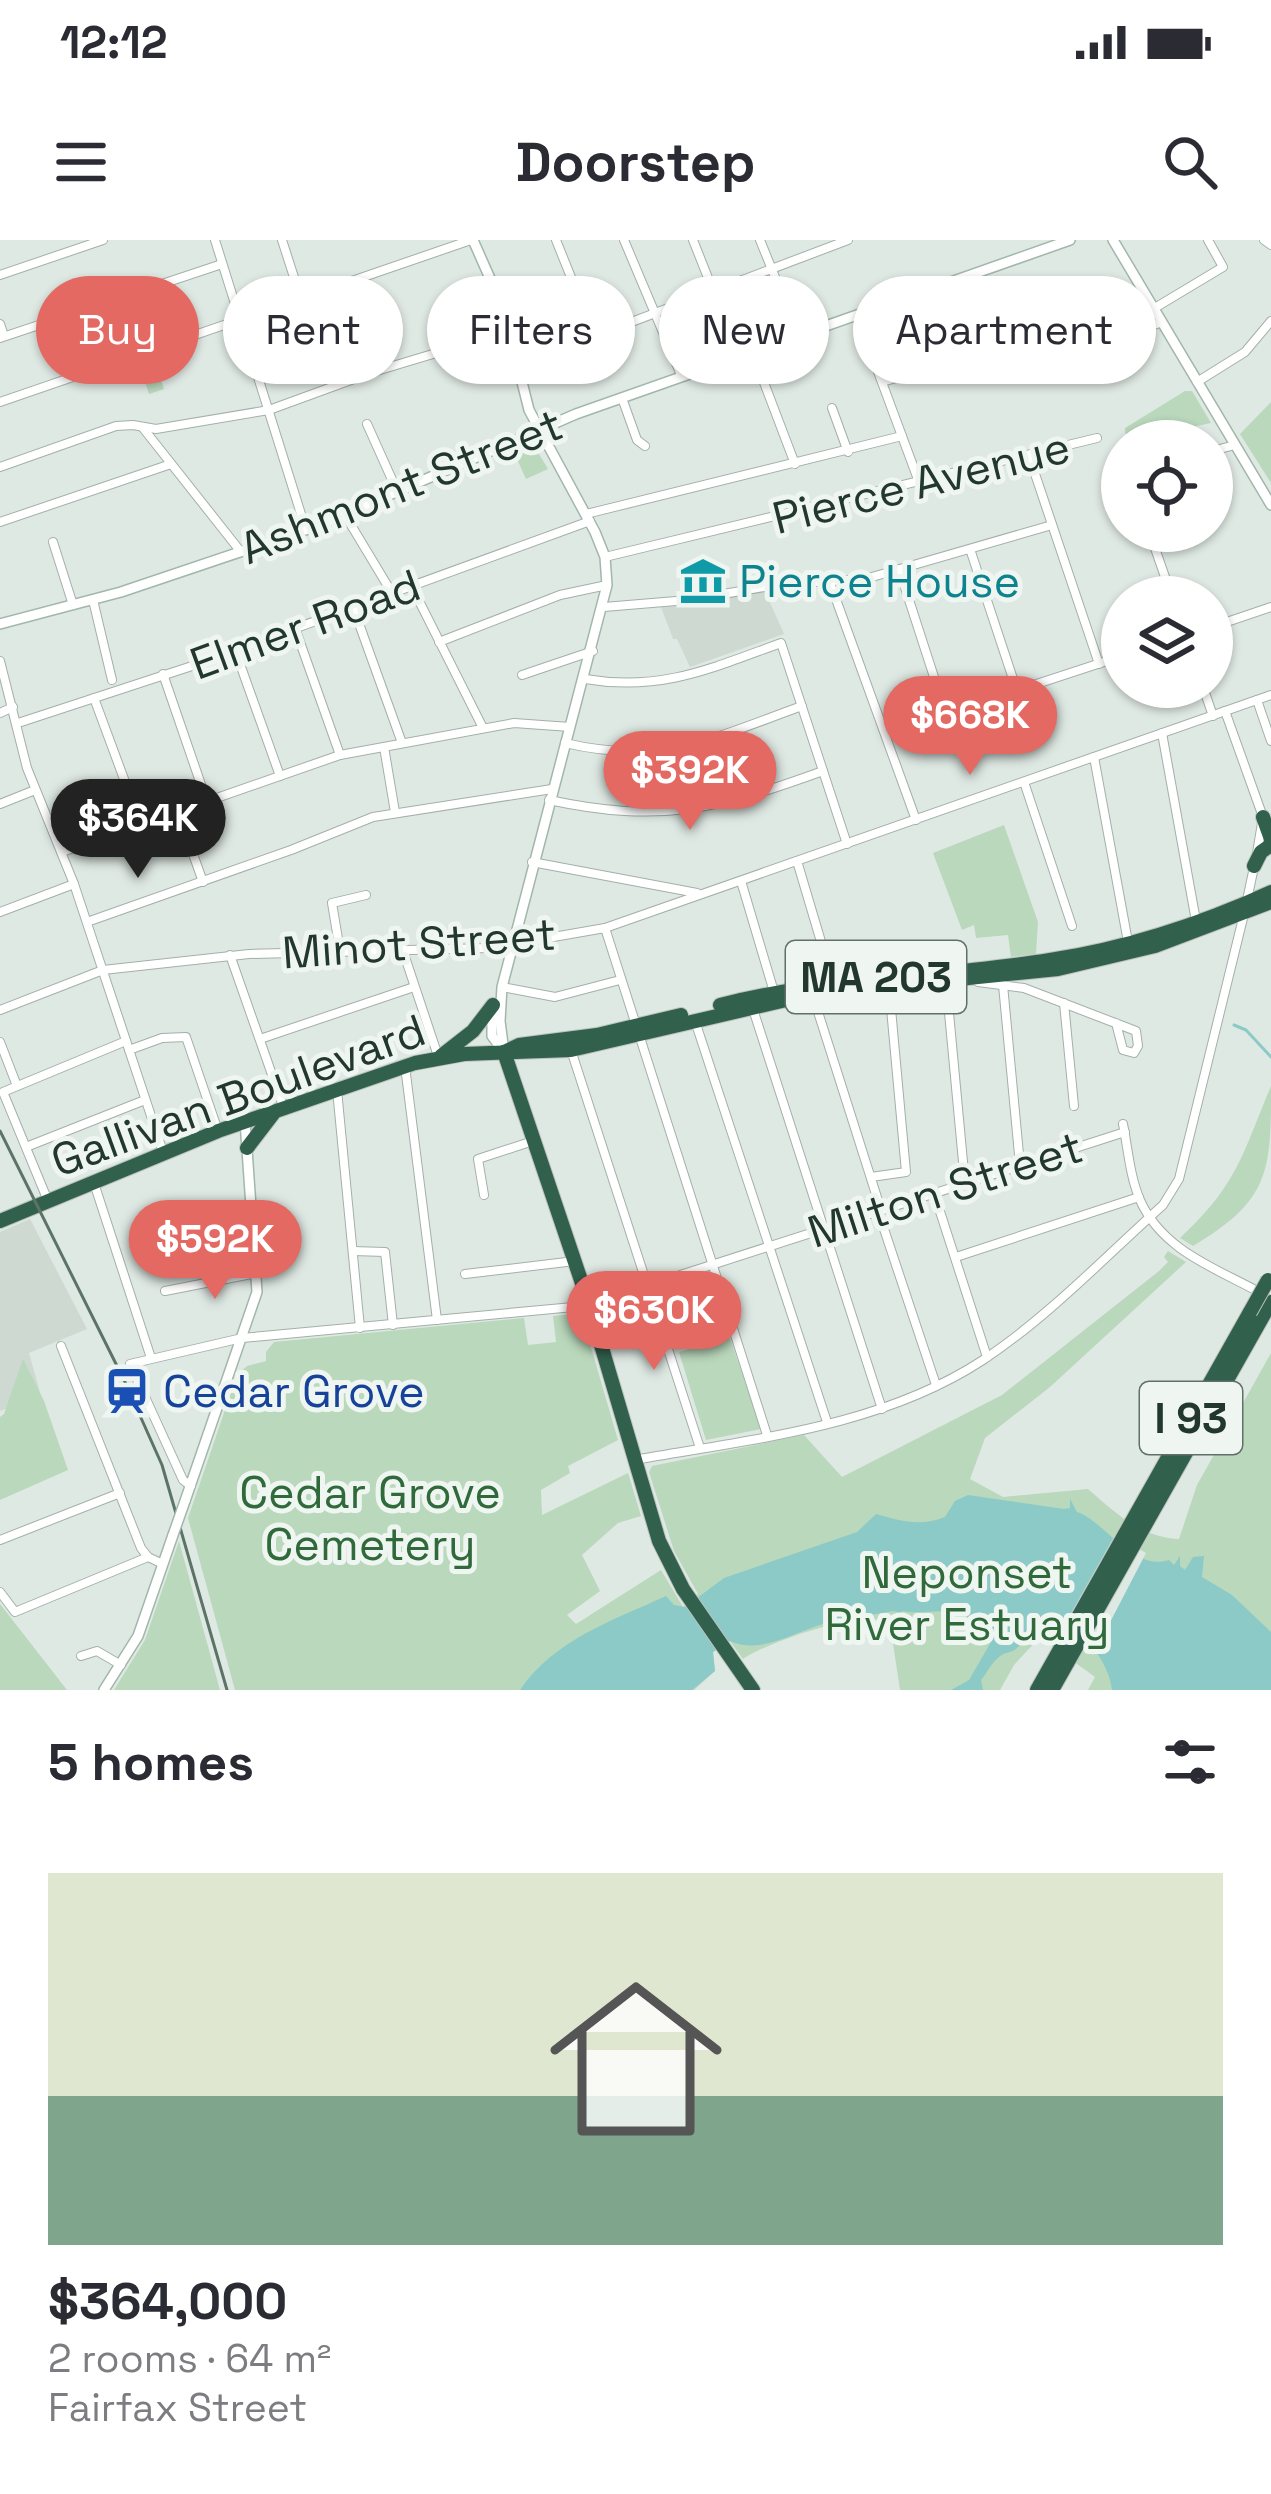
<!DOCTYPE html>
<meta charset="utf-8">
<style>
body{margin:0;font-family:"Space Grotesk",sans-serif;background:#f2f2f3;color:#2b2b33;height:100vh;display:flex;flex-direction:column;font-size:45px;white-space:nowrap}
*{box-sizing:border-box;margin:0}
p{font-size:39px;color:#7c7c81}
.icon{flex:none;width:66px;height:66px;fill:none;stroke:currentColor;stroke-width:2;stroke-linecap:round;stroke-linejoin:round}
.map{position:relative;height:1450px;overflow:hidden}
.side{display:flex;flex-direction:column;background:#fff;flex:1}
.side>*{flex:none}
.top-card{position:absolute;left:36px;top:36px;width:1200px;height:108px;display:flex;gap:24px}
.fabs{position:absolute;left:1101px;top:180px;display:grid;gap:24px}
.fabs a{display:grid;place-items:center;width:132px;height:132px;border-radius:50%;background:#fff;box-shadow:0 3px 9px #0004;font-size:60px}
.price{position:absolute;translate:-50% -102px;padding:0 27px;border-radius:42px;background:#e46962;color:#fff;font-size:39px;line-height:78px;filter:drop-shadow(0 3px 6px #0008)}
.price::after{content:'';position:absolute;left:50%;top:72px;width:36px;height:27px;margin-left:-18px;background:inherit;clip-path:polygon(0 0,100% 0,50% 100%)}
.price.selected{background:#222;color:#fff}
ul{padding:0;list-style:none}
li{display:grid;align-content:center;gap:24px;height:636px;padding:0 48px}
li+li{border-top:3px solid #e1e1e2}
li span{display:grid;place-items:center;height:372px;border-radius:0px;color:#555}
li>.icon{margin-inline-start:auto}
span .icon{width:216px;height:216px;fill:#fffc;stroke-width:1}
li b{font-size:51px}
h2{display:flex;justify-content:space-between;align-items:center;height:144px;padding:0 48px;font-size:51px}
.tag{padding:0 42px;border-radius:54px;background:#fff;box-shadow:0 3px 9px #0004;font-size:42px;line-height:108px}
.tag.selected{background:#e46962;color:#fff}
.status{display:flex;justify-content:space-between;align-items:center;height:84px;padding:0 60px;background:#fff;direction:ltr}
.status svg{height:33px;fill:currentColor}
header{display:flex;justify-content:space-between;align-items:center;height:156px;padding:0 48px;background:#fff;font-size:54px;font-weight:800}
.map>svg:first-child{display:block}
.built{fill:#ced9d2}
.green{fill:#bad8bc}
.water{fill:#8ccac7}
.pier{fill:#dfe9e3}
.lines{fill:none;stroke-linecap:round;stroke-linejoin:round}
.stream{stroke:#8ccac7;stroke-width:3}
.street-casing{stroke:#a3b0a9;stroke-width:10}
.secondary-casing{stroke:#a2b7ab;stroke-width:12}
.highway-casing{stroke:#bdc3c0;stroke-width:16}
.street{stroke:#fff;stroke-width:8}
.secondary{stroke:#fff;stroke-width:9}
.highway{stroke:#31614d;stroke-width:14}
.tram{stroke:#5c7368;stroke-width:3}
.secondary-bridge-casing{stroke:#a2b7ab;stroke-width:12;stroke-linecap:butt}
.highway-bridge-casing{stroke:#bdc3c0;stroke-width:16;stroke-linecap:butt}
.secondary-bridge{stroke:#fff;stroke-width:9}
.highway-bridge{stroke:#31614d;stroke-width:14}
.labels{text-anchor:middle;stroke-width:10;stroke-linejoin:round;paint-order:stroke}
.shield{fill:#eff6f1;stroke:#607068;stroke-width:3}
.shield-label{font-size:42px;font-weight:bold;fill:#22372d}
.street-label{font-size:45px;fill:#22372d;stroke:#eff6f1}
.culture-label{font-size:45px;fill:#0d838f;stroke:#eff6f1;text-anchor:start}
.transit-label{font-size:45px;fill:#164399;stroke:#eff6f1;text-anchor:start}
.park-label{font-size:45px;fill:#306a3b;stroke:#eff6f1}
</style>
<div class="status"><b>12:12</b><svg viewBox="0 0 49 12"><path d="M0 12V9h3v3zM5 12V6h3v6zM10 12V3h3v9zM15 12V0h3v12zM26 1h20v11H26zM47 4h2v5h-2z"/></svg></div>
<header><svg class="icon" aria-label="menu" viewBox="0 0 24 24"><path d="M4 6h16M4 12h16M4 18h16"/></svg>Doorstep<svg class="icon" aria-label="search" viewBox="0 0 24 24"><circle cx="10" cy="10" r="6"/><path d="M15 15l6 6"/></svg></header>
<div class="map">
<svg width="1271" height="1450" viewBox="0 0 1271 1450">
<rect width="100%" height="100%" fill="#dfe9e3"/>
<g class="built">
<path d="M764 349 784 394 690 427 677 399H673L661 367Z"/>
<path d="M30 979 87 1089 29 1113 41 1156 0 1171V992Z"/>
</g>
<g class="green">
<path d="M153 116 164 149 149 154 138 121Z"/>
<path d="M1185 151H1192L1211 183 1126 201 1125 188Z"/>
<path d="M1271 162V243L1240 194Z"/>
<path d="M531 201 548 229 526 239 513 210Z"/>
<path d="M1004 585 1038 682 1036 714 1011 717 1008 695 976 698 974 685 962 690 933 613Z"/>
<path d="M1271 846C1271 930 1271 960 1193 1006L1180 998C1238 944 1242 915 1271 846Z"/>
<path d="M1168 1011 1186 1022 1050 1147 985 1198 970 1239 1003 1257 1088 1249C1117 1274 1140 1297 1179 1299L1197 1245 1271 1113V1450H1088L1095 1437 1040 1397 1014 1425 1000 1450H900L891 1390C886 1386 881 1381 874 1379 852 1374 763 1404 743 1419L730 1401 713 1412 715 1431 694 1450H235L188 1278 237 1135 247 1126 266 1121V1112L274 1102 524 1078 528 1105 556 1102 553 1076 581 1073 618 1200 568 1226 570 1233 541 1250 542 1275 628 1233 641 1276 618 1283 582 1315 600 1351 567 1375 576 1384 661 1330 683 1367 698 1354 674 1311 649 1232 652 1226 804 1195 842 1237 1002 1155 1159 1031 1168 1022 1164 1017Z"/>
<path d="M730 1098 761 1189 706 1200 679 1112Z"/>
<path d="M23 1119 44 1161 68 1230 0 1260V1177L4 1174Z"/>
<path d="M179 1301 220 1450H114L145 1400Z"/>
<path d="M0 1364 67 1450H0Z"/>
</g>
<path class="water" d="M968 1255 1064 1269 1070 1268V1259L1077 1272C1104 1280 1132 1332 1169 1320L1174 1325 1180 1316V1326L1185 1330 1193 1317 1204 1316 1202 1337 1232 1355 1271 1392V1450H1112C1110 1419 1066 1363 1034 1386 1026 1392 1023 1403 1016 1409 1011 1413 1004 1412 999 1417 992 1422 987 1433 981 1440L983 1450H951L969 1440 995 1395C982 1391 977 1380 964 1375 945 1367 922 1375 902 1371L900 1388 898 1372 893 1371C877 1374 851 1378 830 1382 799 1389 762 1416 730 1401L713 1412 715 1431 692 1450H520C555 1399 612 1381 666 1356L674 1365 685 1367 724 1338 857 1292 876 1274C900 1281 920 1287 945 1277L955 1261Z"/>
<path class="pier" d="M1115 1295 1146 1313 1093 1415 1072 1394 1061 1391Z"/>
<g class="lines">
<path class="stream" d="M1234 785 1246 790 1271 817"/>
<defs>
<g id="street">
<path d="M215 0 306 290"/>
<path d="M282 0 301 59"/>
<path d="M556 0 595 97"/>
<path d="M624 0 681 135"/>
<path d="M693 0 714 53"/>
<path d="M760 0 798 94"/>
<path d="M1264 0 1271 5"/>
<path d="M0 35 103 0"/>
<path d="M1153 69 1223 27 1208 0"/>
<path d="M504 70 574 42"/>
<path d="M857 75 919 242"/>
<path d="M0 84 4 96"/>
<path d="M0 98 222 24"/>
<path d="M752 111 795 224"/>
<path d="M518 125 848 0"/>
<path d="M882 142 945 124 1073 115 1162 82"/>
<path d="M1197 142 1245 112 1271 81"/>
<path d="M622 158 637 200 645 206"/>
<path d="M0 162 471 0"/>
<path d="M832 168 848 212"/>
<path d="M367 184 398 253"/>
<path d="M143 188 241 312"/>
<path d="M1212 211 1235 205"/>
<path d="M1029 216 1099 424"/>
<path d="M0 227 116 186 133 185 156 189 269 170 373 132 509 91"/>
<path d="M586 274 902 196"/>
<path d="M345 275 392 353"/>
<path d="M0 282 171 224"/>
<path d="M1149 291 1172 357"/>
<path d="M53 302 73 365"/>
<path d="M970 309 1017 451"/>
<path d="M605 317 1097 198"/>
<path d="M899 329 946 474"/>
<path d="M829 340 916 580"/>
<path d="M412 347 483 488"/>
<path d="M93 360 112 440"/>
<path d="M353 367 402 503"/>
<path d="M604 367 688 360 782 344 865 339 1052 285"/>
<path d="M1212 387 1271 367"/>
<path d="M295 388 340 515"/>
<path d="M439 402 560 355 607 345"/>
<path d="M235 410 280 536"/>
<path d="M0 421 27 528 74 644 163 912"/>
<path d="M163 434 207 562"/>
<path d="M522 435 593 411"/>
<path d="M585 439C661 452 712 428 781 403L847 604"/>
<path d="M1203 447 1213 476"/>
<path d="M94 458 141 585"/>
<path d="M1257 460 1271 501"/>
<path d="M1225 471 1263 577 1257 613"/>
<path d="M0 473 13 467"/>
<path d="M18 483 192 426 590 281"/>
<path d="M887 493 1122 416"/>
<path d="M1162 493 1196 681"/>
<path d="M565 503C662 526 713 498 802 466"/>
<path d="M384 507 395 572"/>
<path d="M1094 517 1128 702"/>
<path d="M1024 542 1072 686"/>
<path d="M549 560C661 584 718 569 823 531"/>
<path d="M0 564 35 550"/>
<path d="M178 572 203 642"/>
<path d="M62 612 340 515 514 483 570 487"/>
<path d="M797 621 833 742"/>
<path d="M532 622 697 653"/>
<path d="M741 641 774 752"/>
<path d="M1247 660 1254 627"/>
<path d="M0 672 74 644"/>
<path d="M87 682 291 610 373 577 552 549"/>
<path d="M605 688 767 1195"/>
<path d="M402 708 438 816"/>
<path d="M340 711 332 663 366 655"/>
<path d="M230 715 283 866"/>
<path d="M946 741 965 943"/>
<path d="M978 742 1024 748 1136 791 1138 806 1134 813 1123 810 1116 783"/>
<path d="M1003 745 1020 925"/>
<path d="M502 747 555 757 620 740"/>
<path d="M812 753 881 970"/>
<path d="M1064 763 1074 866"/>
<path d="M752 766 882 1169"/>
<path d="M0 770 103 730 249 714 490 708 605 688 1271 455"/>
<path d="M695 781 827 1182"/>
<path d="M260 799 414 747"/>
<path d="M0 802 17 846"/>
<path d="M129 810 162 798 186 797 218 891"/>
<path d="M571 810 700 1208"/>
<path d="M405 826 437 1080"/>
<path d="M337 850 360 1088"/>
<path d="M1123 884C1128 909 1130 937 1140 960 1162 1010 1215 1028 1259 1052"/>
<path d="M26 907 145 860"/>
<path d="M871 937 906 932 889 747"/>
<path d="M94 943 151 1118"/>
<path d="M934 953 987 1117"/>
<path d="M484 955 478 919 533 901"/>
<path d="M48 961 3 852 126 801"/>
<path d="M878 971 936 1145"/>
<path d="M178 995 253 983"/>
<path d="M353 1011 385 1012 393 1085"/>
<path d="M956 1017 1139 957"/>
<path d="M465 1034 575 1021"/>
<path d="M165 1051 257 1033"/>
<path d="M61 1106 141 1308 148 1317 163 1324"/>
<path d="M634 1220C752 1199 881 1187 983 1120 1048 1077 1105 1017 1163 965L1179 939 1244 674"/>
<path d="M191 1246 183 1240 130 1124 242 1098 584 1066 1125 892"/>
<path d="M0 1300 120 1253"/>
<path d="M0 1352 15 1372 148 1317"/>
<path d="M81 1416 97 1411 121 1425"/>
</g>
<g id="secondary">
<path d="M473 0 504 70 529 170 595 292 605 317 607 345 502 747 500 781 504 812"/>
<path d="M1113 0 1271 265"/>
<path d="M0 384 121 352 320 285 576 174 1070 0"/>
<path d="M492 768V796L504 812"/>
<path d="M185 1261 257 1052 245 881"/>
<path d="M104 1450 138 1396 173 1295"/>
</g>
<g id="highway">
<path d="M1263 577 1271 599"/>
<path d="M1254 626 1261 612 1271 605"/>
<path d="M720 765C829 737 939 738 1050 720 1127 708 1201 684 1271 652"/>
<path d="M504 812 519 805 597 795 681 775"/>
<path d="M504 812 589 1064 659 1301 683 1349 753 1450"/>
<path d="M441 816 473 791 493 765"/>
<path d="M247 908 273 874"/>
<path d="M0 981 218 891 415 823 464 814 571 810 812 754 1058 729 1155 706 1271 662"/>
<path d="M1037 1450 1250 1072"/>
<path d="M1052 1450 1271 1062"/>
</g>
</defs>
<use href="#street" class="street-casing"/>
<use href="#secondary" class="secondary-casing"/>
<use href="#highway" class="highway-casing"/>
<use href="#street" class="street"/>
<use href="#secondary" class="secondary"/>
<use href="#highway" class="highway"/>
<path class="tram" d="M0 891 125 1142 162 1225 227 1450"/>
<defs>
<path id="secondary-bridge" d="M173 1295 185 1261"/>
<path id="highway-bridge" d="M1250 1072 1268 1040"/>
</defs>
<use href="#secondary-bridge" class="secondary-bridge-casing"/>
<use href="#highway-bridge" class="highway-bridge-casing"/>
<use href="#secondary-bridge" class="secondary-bridge"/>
<use href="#highway-bridge" class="highway-bridge"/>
</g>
<defs>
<symbol id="museum-bare" viewBox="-9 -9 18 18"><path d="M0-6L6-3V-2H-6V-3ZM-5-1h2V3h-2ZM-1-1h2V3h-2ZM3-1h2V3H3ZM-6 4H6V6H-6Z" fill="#0f9aa8" stroke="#eff6f1" stroke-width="2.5" paint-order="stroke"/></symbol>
<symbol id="station-bare" viewBox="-9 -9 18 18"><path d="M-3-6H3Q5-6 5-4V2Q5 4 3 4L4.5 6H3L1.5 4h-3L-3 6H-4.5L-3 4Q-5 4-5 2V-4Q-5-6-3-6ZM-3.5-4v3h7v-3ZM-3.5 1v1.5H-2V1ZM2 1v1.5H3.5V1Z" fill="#1a4fb4" stroke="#eff6f1" stroke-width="2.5" paint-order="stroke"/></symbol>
</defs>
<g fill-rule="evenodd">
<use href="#museum-bare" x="670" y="308" width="66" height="66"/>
<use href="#station-bare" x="94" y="1118" width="66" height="66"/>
</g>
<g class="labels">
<g class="shield">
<rect x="786" y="701" width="180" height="72" rx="9"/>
<rect x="1140" y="1142" width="102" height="72" rx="9"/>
</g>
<g class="shield-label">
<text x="876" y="752">MA 203</text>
<text x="1191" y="1193">I 93</text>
</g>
<g class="street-label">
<text transform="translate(921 242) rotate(-14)" y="16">Pierce Avenue</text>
<text transform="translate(401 246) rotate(-22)" y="16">Ashmont Street</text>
<text transform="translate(305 384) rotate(-20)" y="16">Elmer Road</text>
<text transform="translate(419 703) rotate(-4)" y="16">Minot Street</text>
<text transform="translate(238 855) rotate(-20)" y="16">Gallivan Boulevard</text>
<text transform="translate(945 949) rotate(-18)" y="16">Milton Street</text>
</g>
<g class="culture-label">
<text x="739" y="357">Pierce House</text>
</g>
<g class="transit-label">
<text x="163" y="1167">Cedar Grove</text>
</g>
<g class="park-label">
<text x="370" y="1268">Cedar Grove<tspan x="370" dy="52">Cemetery</tspan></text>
<text x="967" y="1348">Neponset<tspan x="967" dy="52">River Estuary</tspan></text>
</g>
</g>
</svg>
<div class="fabs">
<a><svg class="icon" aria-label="locate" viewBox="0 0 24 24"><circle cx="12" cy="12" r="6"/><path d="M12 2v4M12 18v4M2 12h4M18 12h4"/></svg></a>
<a><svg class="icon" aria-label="layers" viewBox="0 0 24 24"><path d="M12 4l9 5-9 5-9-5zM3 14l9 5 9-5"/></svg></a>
</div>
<b class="price" style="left:970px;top:538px">$668K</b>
<b class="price" style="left:690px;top:593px">$392K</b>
<b class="price selected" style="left:138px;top:641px">$364K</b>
<b class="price" style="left:215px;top:1062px">$592K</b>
<b class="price" style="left:654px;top:1133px">$630K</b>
<div class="top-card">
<a class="tag selected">Buy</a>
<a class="tag">Rent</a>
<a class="tag">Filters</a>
<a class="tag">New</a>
<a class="tag">Apartment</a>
</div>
</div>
<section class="side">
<h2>5 homes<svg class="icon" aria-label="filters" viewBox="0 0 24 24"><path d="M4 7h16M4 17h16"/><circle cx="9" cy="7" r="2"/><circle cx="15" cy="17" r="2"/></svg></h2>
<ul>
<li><span style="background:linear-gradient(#dfe7d0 60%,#7fa58c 0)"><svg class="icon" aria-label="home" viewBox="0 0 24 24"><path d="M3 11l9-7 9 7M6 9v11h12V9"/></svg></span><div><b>$364,000</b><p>2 rooms · 64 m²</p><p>Fairfax Street</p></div></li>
</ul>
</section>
